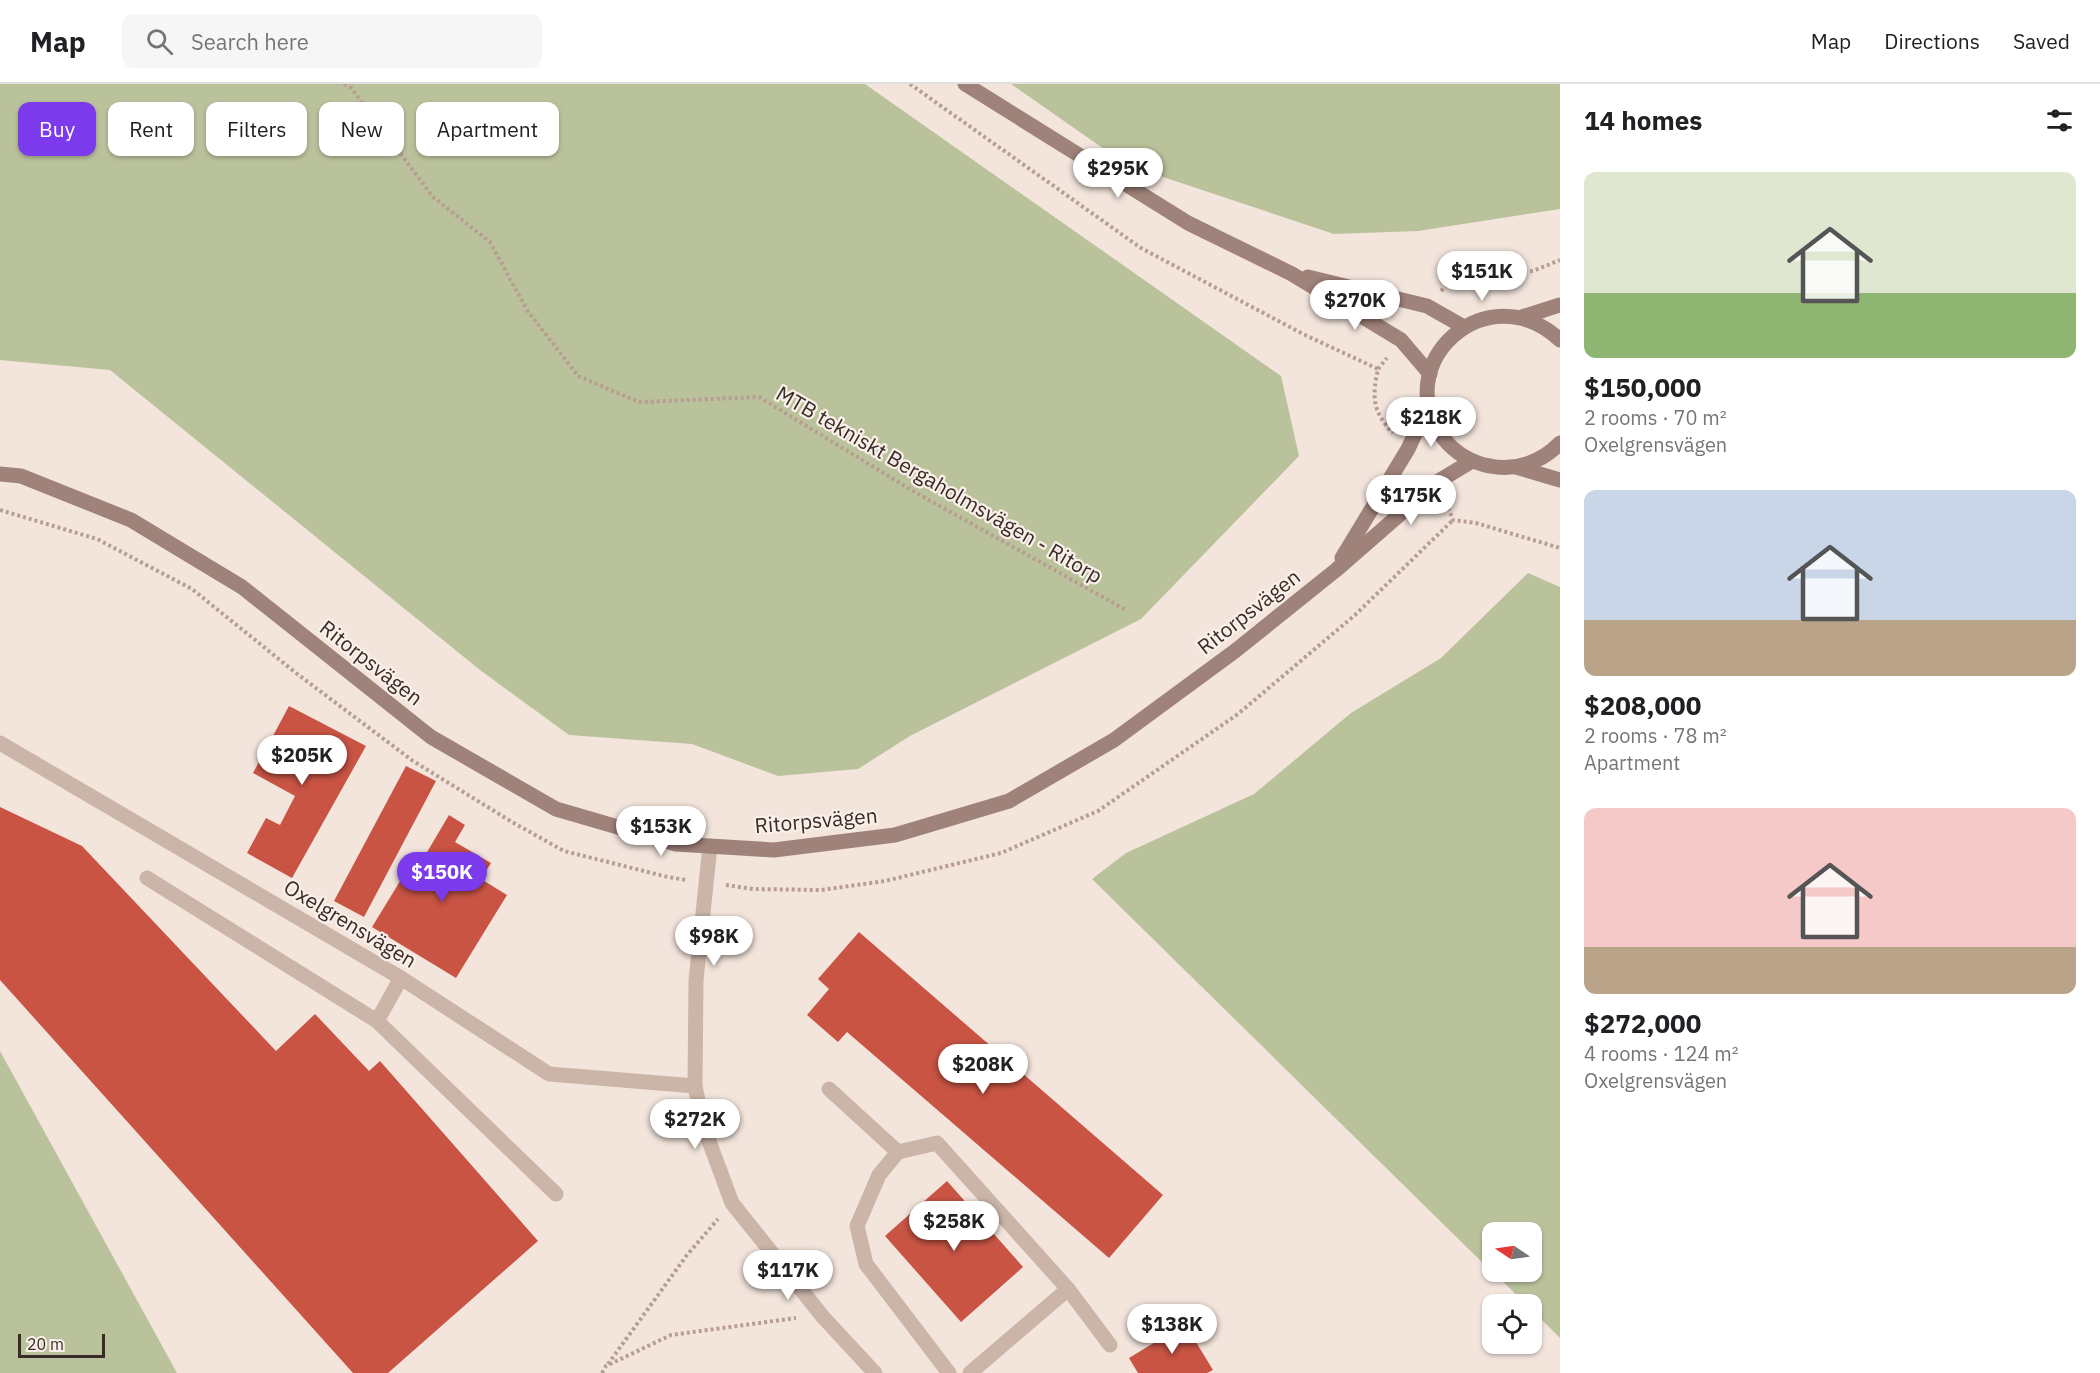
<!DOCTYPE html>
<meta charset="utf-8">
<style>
body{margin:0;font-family:"IBM Plex Sans",sans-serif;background:#f6f6f6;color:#202124;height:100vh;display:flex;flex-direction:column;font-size:22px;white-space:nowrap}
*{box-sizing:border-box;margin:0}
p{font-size:20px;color:#757577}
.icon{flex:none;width:33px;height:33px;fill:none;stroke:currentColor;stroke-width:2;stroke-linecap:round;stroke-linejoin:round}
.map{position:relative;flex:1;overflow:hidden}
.sheet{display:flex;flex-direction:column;background:#fff;width:540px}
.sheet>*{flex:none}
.guide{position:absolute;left:18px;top:18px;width:570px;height:54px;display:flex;gap:12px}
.needle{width:39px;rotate:283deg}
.buttons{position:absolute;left:1482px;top:1138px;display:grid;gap:12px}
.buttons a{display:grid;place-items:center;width:60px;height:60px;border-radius:12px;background:#fff;box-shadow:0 2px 4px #0004;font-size:30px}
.scale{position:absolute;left:18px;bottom:15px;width:87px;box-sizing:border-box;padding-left:6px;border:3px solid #382b28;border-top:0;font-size:16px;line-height:21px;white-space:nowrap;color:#382b28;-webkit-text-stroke:4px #faf0e9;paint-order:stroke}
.price{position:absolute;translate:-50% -51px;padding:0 14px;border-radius:21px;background:#fff;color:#222;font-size:20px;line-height:39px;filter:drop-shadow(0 2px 3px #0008)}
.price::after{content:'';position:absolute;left:50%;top:36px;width:18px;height:14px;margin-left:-9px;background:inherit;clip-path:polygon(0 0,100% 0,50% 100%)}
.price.on{background:#7c3aed;color:#fff}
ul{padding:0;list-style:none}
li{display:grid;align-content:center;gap:12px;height:318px;padding:0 24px}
li span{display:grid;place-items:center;height:186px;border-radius:12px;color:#555}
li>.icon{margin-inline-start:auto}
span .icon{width:108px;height:108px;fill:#fffc;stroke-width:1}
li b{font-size:26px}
h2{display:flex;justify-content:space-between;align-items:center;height:72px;padding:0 24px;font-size:26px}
.chip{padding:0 21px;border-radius:12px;background:#fff;box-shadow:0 2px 4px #0004;font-size:21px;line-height:54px}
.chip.on{background:#7c3aed;color:#fff}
header{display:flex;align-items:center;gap:36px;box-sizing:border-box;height:84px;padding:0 30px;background:#fff;border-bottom:2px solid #e0e0e0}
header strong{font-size:28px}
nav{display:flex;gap:33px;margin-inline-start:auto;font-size:21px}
.search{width:420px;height:54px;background:#f6f6f6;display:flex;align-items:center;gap:15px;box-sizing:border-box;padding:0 21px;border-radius:12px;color:#757577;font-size:22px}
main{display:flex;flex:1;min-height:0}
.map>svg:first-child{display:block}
.green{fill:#bac29c}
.building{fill:#c95444}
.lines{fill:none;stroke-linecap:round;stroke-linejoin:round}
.path{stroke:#b79d92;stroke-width:4;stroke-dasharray:3 3;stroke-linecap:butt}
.lane{stroke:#cbb4a8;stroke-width:15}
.street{stroke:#cbb4a8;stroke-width:15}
.secondary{stroke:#9f8279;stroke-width:15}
.labels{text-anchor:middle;stroke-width:4.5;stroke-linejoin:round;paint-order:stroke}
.street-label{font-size:21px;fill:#382b28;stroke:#faf0e9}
</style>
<header>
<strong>Map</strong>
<div class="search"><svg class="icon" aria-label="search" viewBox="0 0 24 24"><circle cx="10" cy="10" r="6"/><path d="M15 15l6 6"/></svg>Search here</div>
<nav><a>Map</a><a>Directions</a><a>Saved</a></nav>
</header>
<main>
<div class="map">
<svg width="1560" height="1289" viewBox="0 0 1560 1289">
<rect width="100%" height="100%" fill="#f3e5dc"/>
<g class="green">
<path d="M0 0H865L1281 292 1299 372 1141 535 910 652 858 685 778 692 692 660 569 651 480 586 110 286 0 276Z"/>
<path d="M1011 0H1560V125L1418 147 1334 150 1127 81Z"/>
<path d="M1528 489 1560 503V1254L1532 1226V1221H1527L1493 1188H1532V1149H1492V1188L1092 795 1126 769 1254 710 1351 629 1441 574Z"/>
<path d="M0 967 177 1289H0Z"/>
</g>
<g class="building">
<path d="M289 622 366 662 292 794 247 769 266 734 280 741 295 712 253 689Z"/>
<path d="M406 682 436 697 364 833 334 817Z"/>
<path d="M0 723 82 762 276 967 315 930 369 987 380 977 538 1157 388 1289H353L0 896Z"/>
<path d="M449 731 465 741 455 758 491 779 481 795 507 811 456 894 372 843 413 776 420 780Z"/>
<path d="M859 848 1163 1111 1109 1174 847 948 838 958 807 931 829 905 818 895Z"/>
<path d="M947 1097 1023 1183 961 1238 885 1152Z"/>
<path d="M1185 1240 1213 1286 1207 1289H1138L1129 1274Z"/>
</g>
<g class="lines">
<g class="path">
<path d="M344 0 351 4 433 113 490 158 527 226 578 292 639 318 759 313 913 407 1126 526"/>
<path d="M910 0 1141 164 1303 250 1378 285C1372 313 1372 327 1393 349"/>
<path d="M1441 207 1456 192 1468 188 1495 190 1533 187 1560 176"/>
<path d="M1378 285 1387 274"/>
<path d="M1446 418 1453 436 1476 439 1560 464"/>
<path d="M0 426 97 455 192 505 296 589 413 677 512 738 564 767 668 793 686 796"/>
<path d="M726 801 753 805 821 806 885 797 1001 769 1098 727 1238 630 1355 531 1453 436"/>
<path d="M608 1280 687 1171 718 1135"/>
<path d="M602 1289 606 1282 671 1251 796 1234"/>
</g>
<g class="lane">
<path d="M147 794 377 937"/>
<path d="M401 894 377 937 556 1110"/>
<path d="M829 1005 898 1068 879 1091 857 1142 866 1180 949 1289"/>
<path d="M898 1068 937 1059 1068 1205"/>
<path d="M970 1289 1068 1205 1110 1261"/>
</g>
<g class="street">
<path d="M0 659 401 894 549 990 695 1002"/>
<path d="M710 762 696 896 695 1002 703 1041 732 1119 823 1233 875 1289"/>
</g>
<g class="secondary">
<path d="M965 0 1188 139 1292 190 1401 256 1430 290"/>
<path d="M1308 193 1427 222 1464 243"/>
<path d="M1522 233 1560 221"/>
<path d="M1560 256C1487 188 1387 280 1444 355 1455 369 1472 379 1490 382 1516 387 1542 378 1560 359"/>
<path d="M1516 383 1560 396"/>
<path d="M0 390 21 392 131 436 242 503 431 653 556 725 676 760 774 766 895 751 1009 717 1114 656 1235 567 1336 486 1437 398 1472 377"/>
<path d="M1342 474 1408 365 1429 320"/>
</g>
</g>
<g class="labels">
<g class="street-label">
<text transform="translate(939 401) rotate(30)" y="7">MTB tekniskt Bergaholmsvägen - Ritorp</text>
<text transform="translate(1249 528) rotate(-38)" y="7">Ritorpsvägen</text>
<text transform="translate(371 579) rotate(38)" y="7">Ritorpsvägen</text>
<text transform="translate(816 737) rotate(-5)" y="7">Ritorpsvägen</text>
<text transform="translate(350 840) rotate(31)" y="7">Oxelgrensvägen</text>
</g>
</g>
</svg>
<div class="buttons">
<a><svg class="needle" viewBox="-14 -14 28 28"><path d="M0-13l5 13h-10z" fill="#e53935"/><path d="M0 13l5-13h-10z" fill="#757577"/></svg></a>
<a><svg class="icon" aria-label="locate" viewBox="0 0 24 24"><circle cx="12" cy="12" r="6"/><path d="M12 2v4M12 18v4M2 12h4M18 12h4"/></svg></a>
</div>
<div class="scale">20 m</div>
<b class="price" style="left:1118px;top:115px">$295K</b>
<b class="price" style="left:1482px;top:218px">$151K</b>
<b class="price" style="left:1355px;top:247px">$270K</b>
<b class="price" style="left:1431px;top:364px">$218K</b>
<b class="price" style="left:1411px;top:442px">$175K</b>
<b class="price" style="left:302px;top:702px">$205K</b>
<b class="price" style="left:661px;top:773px">$153K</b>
<b class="price on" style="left:442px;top:819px">$150K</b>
<b class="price" style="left:714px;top:883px">$98K</b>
<b class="price" style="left:983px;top:1011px">$208K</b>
<b class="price" style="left:695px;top:1066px">$272K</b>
<b class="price" style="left:954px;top:1168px">$258K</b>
<b class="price" style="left:788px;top:1217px">$117K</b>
<b class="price" style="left:1172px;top:1271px">$138K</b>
<div class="guide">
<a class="chip on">Buy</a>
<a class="chip">Rent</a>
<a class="chip">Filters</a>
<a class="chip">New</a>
<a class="chip">Apartment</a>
</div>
</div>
<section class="sheet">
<h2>14 homes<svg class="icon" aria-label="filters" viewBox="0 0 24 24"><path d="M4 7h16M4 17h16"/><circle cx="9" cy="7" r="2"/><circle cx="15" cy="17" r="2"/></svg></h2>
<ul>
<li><span style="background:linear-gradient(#dfe7d0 65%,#8fb573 0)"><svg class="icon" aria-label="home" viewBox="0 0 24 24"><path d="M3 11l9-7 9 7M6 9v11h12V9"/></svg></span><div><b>$150,000</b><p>2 rooms · 70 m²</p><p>Oxelgrensvägen</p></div></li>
<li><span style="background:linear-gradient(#c9d6e8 70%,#b9a48a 0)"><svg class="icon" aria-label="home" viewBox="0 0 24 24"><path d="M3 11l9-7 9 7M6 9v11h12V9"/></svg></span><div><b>$208,000</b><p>2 rooms · 78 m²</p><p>Apartment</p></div></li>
<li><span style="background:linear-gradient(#f6c9c9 75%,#b9a48a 0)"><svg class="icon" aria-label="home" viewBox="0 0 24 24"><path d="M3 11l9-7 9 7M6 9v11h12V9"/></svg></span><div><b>$272,000</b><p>4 rooms · 124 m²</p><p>Oxelgrensvägen</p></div></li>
</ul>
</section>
</main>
